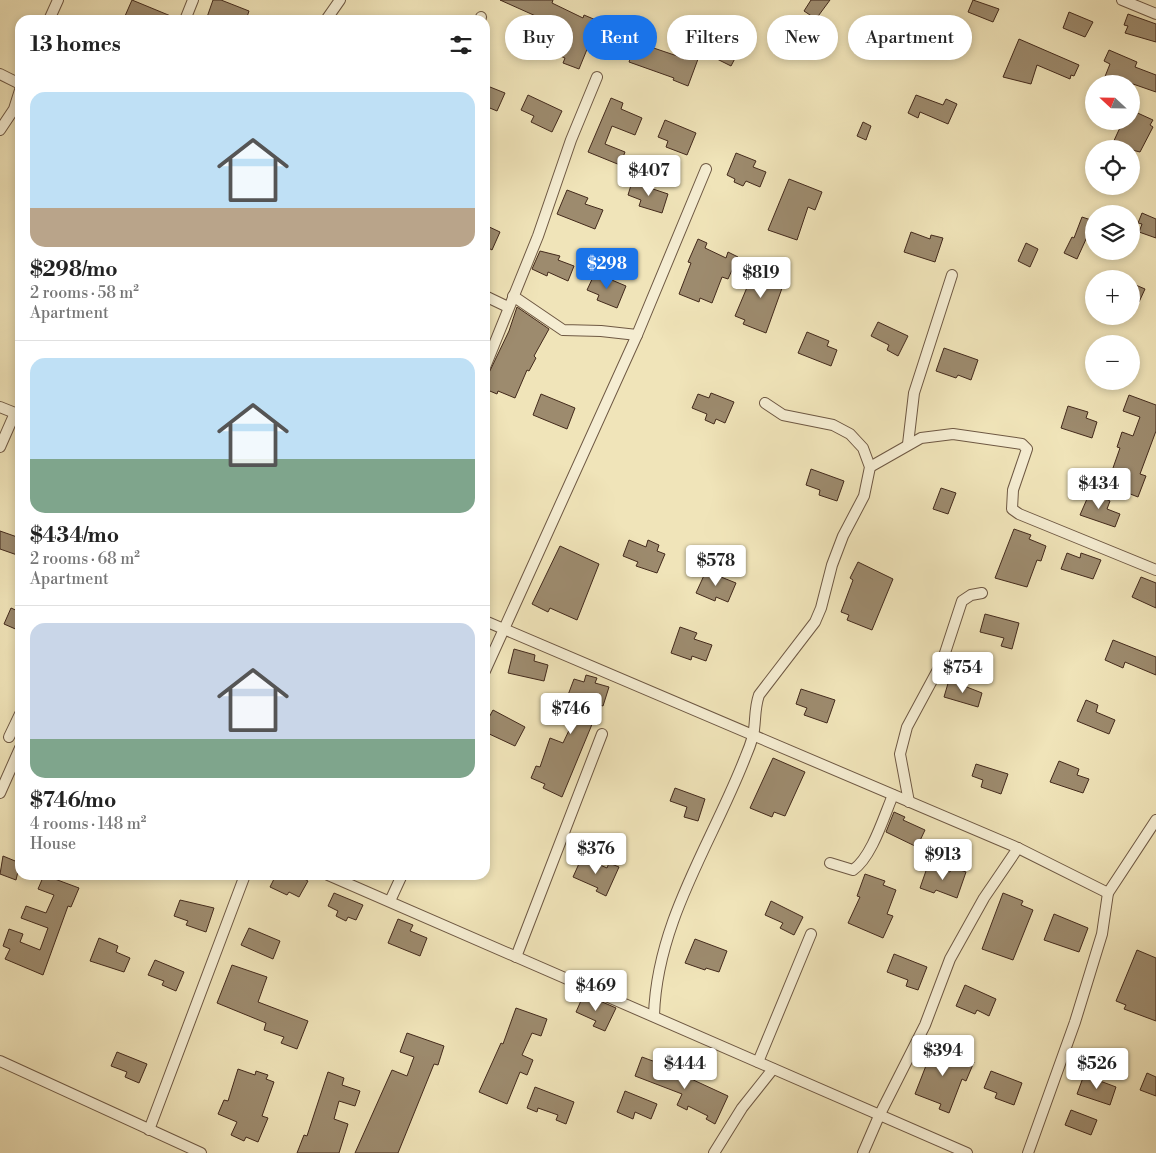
<!DOCTYPE html>
<meta charset="utf-8">
<style>
body{margin:0;font-family:"Libre Bodoni",serif;background:#f2f2f2;color:#222;height:100vh;display:flex;flex-direction:column;font-size:19px;white-space:nowrap}
*{box-sizing:border-box;margin:0}
p{font-size:16px;color:#767676}
.icon{flex:none;width:28px;height:28px;fill:none;stroke:currentColor;stroke-width:2;stroke-linecap:round;stroke-linejoin:round}
.map{position:relative;flex:1;overflow:hidden}
.sheet{position:absolute;left:15px;top:15px;width:475px;height:865px;display:flex;flex-direction:column;background:#fff;border-radius:15px;box-shadow:0 2px 8px #0003}
.sheet>*{flex:none}
.top-card{position:absolute;left:505px;top:15px;width:475px;height:45px;display:flex;gap:10px}
.needle{width:32px;rotate:292deg}
.tools{position:absolute;left:1085px;top:75px;display:grid;gap:10px}
.tools a{display:grid;place-items:center;width:55px;height:55px;border-radius:50%;background:#fff;box-shadow:0 2px 8px #0003;font-size:25px}
.price{position:absolute;translate:-50% -42px;padding:0 11px;border-radius:5px;background:#fff;color:#222;font-size:16px;line-height:32px;filter:drop-shadow(0 1px 2px #0008)}
.price::after{content:'';position:absolute;left:50%;top:30px;width:15px;height:11px;margin-left:-8px;background:inherit;clip-path:polygon(0 0,100% 0,50% 100%)}
.price.on{background:#1a73e8;color:#fff}
ul{padding:0;list-style:none}
li{display:grid;align-content:center;gap:10px;height:265px;padding:0 15px}
li+li{border-top:1px solid #e0e0e0}
li span{display:grid;place-items:center;height:155px;border-radius:15px;color:#555}
li>.icon{margin-inline-start:auto}
span .icon{width:90px;height:90px;fill:#fffc;stroke-width:1}
li b{font-size:21px}
h2{display:flex;justify-content:space-between;align-items:center;height:60px;padding:0 15px;font-size:21px}
.tag{padding:0 18px;border-radius:22px;background:#fff;box-shadow:0 2px 8px #0003;font-size:18px;line-height:45px}
.tag.on{background:#1a73e8;color:#fff}
.map>svg:first-child{display:block}
.building{fill:#9d8b6e;stroke:#432a1c}
.lines{fill:none;stroke-linecap:round;stroke-linejoin:round}
.street-casing{stroke:#6e5843;stroke-width:12}
.street{stroke:#f5edd2;stroke-width:10}
</style>
<div class="map">
<svg width="1156" height="1153" viewBox="0 0 1156 1153">
<rect width="100%" height="100%" fill="#f0e4b9"/>
<filter id="stains"><feTurbulence type="fractalNoise" baseFrequency=".004" numOctaves="4"/><feColorMatrix values="0 0 0 0 .2 0 0 0 0 .09 0 0 0 0 .02 0 0 0 .5 -.17"/></filter>
<radialGradient id="worn" r=".72"><stop offset=".6" stop-color="#630" stop-opacity="0"/><stop offset="1" stop-color="#630" stop-opacity=".3"/></radialGradient>
<g class="building">
<path d="M132 0 178 19V20H136L125 16Z"/>
<path d="M213 0H221L249 11 246 20H206Z"/>
<path d="M500 0H553L552 3 583 18 584 15 603 23 593 43 590 42 579 69 563 63 565 58 548 51 558 26Z"/>
<path d="M811 0H830L816 19 804 11Z"/>
<path d="M973 0 999 9 993 22 968 12Z"/>
<path d="M1069 12 1093 22 1085 37 1063 28Z"/>
<path d="M1128 14 1156 24V42L1125 33 1128 26 1124 25Z"/>
<path d="M702 27 741 47 731 66 701 51 688 86 673 80 674 78 629 62 636 42 686 59Z"/>
<path d="M1019 39 1079 65 1074 76 1071 75 1070 79 1037 65 1031 84 1003 77Z"/>
<path d="M1109 50 1137 62 1135 67 1156 75V92L1133 84H1102L1110 64 1104 61Z"/>
<path d="M485 85 505 93 497 111 485 106Z"/>
<path d="M528 95 562 111 552 132 531 122 534 116 521 110Z"/>
<path d="M916 95 943 105 946 99 957 104 948 124 920 112 918 118 908 113Z"/>
<path d="M611 98 623 103 621 109 642 118 635 135 612 126 605 144 625 152 620 165 588 152Z"/>
<path d="M1131 110 1153 120 1150 125 1153 127 1140 152 1112 145 1123 121H1131Z"/>
<path d="M665 120 696 133 687 155 666 147 668 141 658 137Z"/>
<path d="M863 122 871 126 866 140 857 136Z"/>
<path d="M736 153 756 161 753 167 766 172 760 187 746 181 743 186 734 182 735 179 727 175Z"/>
<path d="M789 179 822 192 815 210 808 207 797 240 768 230Z"/>
<path d="M632 182 668 194 662 213 639 206 641 200 628 195Z"/>
<path d="M567 190 588 198 585 204 603 210 595 229 557 214Z"/>
<path d="M1142 213 1156 219V238L1139 232 1142 224 1138 223Z"/>
<path d="M1082 217 1094 221V240L1087 237 1077 259 1064 253 1072 237 1074 238Z"/>
<path d="M485 225 500 232 492 250 485 246Z"/>
<path d="M911 232 930 239 931 235 943 238 935 262 904 252Z"/>
<path d="M698 239 707 243 705 248 726 258 728 252 738 257 728 279 722 277 712 303 700 298 699 302 679 294 691 263 688 262Z"/>
<path d="M1026 243 1038 249 1030 267 1018 261Z"/>
<path d="M540 251 560 256 558 260 574 266 568 281 548 272 547 276 532 269Z"/>
<path d="M756 266 786 277 766 333 743 324 745 320 735 316Z"/>
<path d="M595 273 626 286 617 308 597 300 599 295 587 290Z"/>
<path d="M1131 283 1145 289 1139 302 1131 299Z"/>
<path d="M517 307 549 329 534 356 536 358 529 371 527 370 515 398 498 391 497 394 485 389V381L509 331Z"/>
<path d="M878 322 908 336 898 356 887 350 889 345 871 336Z"/>
<path d="M807 332 829 341 827 346 837 350 831 366 798 353Z"/>
<path d="M944 348 978 360 971 380 958 375 956 378 936 371Z"/>
<path d="M711 393 734 402 725 423 716 419 714 424 705 420 707 414 692 408 698 394 709 398Z"/>
<path d="M541 394 575 408 567 429 533 415Z"/>
<path d="M1129 395 1156 405V431L1140 474 1146 476 1138 497 1107 485 1120 448 1117 447 1122 432 1133 436 1140 417 1123 411Z"/>
<path d="M1068 406 1088 412 1086 418 1097 422 1092 438 1061 428Z"/>
<path d="M811 469 844 481 837 501 819 495 820 490 806 485Z"/>
<path d="M941 488 956 493 948 514 933 509Z"/>
<path d="M1090 492 1110 501 1107 509 1120 514 1115 527 1080 515Z"/>
<path d="M1014 529 1031 535 1029 539 1046 546 1041 561 1037 560 1027 587 995 578Z"/>
<path d="M0 531 20 538V556L0 549Z"/>
<path d="M629 540 646 547 648 540 659 545 657 551 665 554 657 573 636 566 638 562 623 556Z"/>
<path d="M560 546 599 564 577 620 550 608 548 612 532 604Z"/>
<path d="M1067 553 1080 558 1081 553 1101 560 1093 579 1061 569Z"/>
<path d="M858 562 893 579 872 630 847 620 849 615 841 612 853 580 850 578Z"/>
<path d="M706 571 736 583 728 602 716 597 715 601 696 593Z"/>
<path d="M1141 577 1156 583V608L1132 597Z"/>
<path d="M11 608 20 612V631L4 624Z"/>
<path d="M985 614 1019 623 1012 649 1001 646 1004 638 980 632Z"/>
<path d="M680 627 697 633 694 639 712 645 706 661 692 656 691 660 671 653Z"/>
<path d="M1113 640 1156 657V675L1125 662 1123 668 1105 660Z"/>
<path d="M514 649 535 655 534 661 548 665 544 681 508 673Z"/>
<path d="M586 675 597 678 595 683 609 687 603 706 600 705 562 797 543 788 545 784 531 778 536 766 540 767 550 738 563 743 572 724 559 719 574 679 584 682Z"/>
<path d="M949 680 982 693 978 707 944 697Z"/>
<path d="M801 689 835 700 827 723 804 715 807 708 796 704Z"/>
<path d="M1086 700 1098 705 1096 712 1115 720 1109 734 1077 721Z"/>
<path d="M493 710 525 727 515 746 485 732V725Z"/>
<path d="M773 758 805 772 785 816 774 812 772 817 750 808Z"/>
<path d="M1059 761 1079 769 1077 775 1089 779 1083 793 1050 782Z"/>
<path d="M976 764 1008 774 1001 794 981 787 983 780 972 776Z"/>
<path d="M675 788 705 799 698 821 684 817 687 807 670 801Z"/>
<path d="M894 812 905 817 903 820 925 830 917 847 886 832Z"/>
<path d="M3 856 20 863 16 880 0 874Z"/>
<path d="M582 857 607 868 609 863 619 867 606 896 596 891 598 888 573 877Z"/>
<path d="M928 865 950 872 952 867 966 872 957 898 936 890 934 893 920 888Z"/>
<path d="M865 874 885 881 883 885 896 890 887 914 893 916 883 938 848 923 860 897 857 896Z"/>
<path d="M44 875 79 888 71 907 68 906 43 975 5 959 10 949 3 946 9 929 23 934 20 942 40 950 48 928 21 918 26 906 46 913 54 895 38 889Z"/>
<path d="M276 875H297L308 881 299 897 289 892 287 895 270 887Z"/>
<path d="M334 893 363 905 356 920 348 917 346 921 336 916 338 911 328 906Z"/>
<path d="M1003 893 1023 901 1021 905 1033 910 1013 960 982 949Z"/>
<path d="M180 900 214 908 206 932 186 925 188 921 174 916Z"/>
<path d="M771 901 803 917 794 935 780 928 783 923 765 915Z"/>
<path d="M1054 914 1088 928 1079 952 1044 940Z"/>
<path d="M398 919 413 925 410 931 427 938 420 956 388 943Z"/>
<path d="M249 928 280 941 273 959 241 945Z"/>
<path d="M99 938 118 946 116 952 130 958 124 972 90 961Z"/>
<path d="M695 939 727 951 719 972 706 968 705 970 685 963Z"/>
<path d="M1137 950 1156 958V1021L1124 1009 1126 1005 1116 1001Z"/>
<path d="M894 954 927 967 918 990 906 986 908 980 887 972Z"/>
<path d="M155 960 184 972 176 991 162 985 164 981 148 975Z"/>
<path d="M232 965 267 977 258 1002 308 1021 297 1049 281 1043 284 1037 264 1030 266 1023 217 1003Z"/>
<path d="M965 985 996 999 989 1016 977 1010 975 1014 956 1006Z"/>
<path d="M584 994 616 1008 605 1031 593 1026 596 1021 576 1012Z"/>
<path d="M516 1008 547 1019 541 1036 532 1033 522 1055 533 1060 527 1075 520 1072 507 1104 479 1092 501 1043 503 1044Z"/>
<path d="M407 1033 444 1046 438 1065 434 1064 398 1153H355L392 1070 407 1076 414 1057 400 1052Z"/>
<path d="M934 1045 974 1062 966 1081 962 1079 949 1113 939 1109 941 1104 915 1094Z"/>
<path d="M117 1052 147 1064 139 1083 125 1077 127 1072 111 1066Z"/>
<path d="M642 1057 661 1064 659 1068 689 1078 728 1096 715 1124 706 1119 708 1116 688 1106 687 1110 677 1105 682 1094 635 1076Z"/>
<path d="M238 1069 255 1075 256 1071 268 1075 266 1079 274 1082 262 1116 268 1118 258 1142 246 1137 244 1141 231 1135 237 1122 218 1114 224 1100 228 1101Z"/>
<path d="M991 1071 1022 1083 1014 1105 995 1098 997 1093 984 1088Z"/>
<path d="M328 1072 344 1078 342 1085 360 1091 355 1106 339 1101 334 1119 348 1124 339 1153H297L304 1135 307 1136Z"/>
<path d="M1147 1073 1156 1077V1096L1140 1090Z"/>
<path d="M1084 1075 1116 1087 1110 1105 1077 1094Z"/>
<path d="M535 1087 574 1102 566 1124 556 1120 558 1115 538 1108 537 1112 527 1108Z"/>
<path d="M625 1091 657 1104 651 1119 635 1112 633 1119 617 1112Z"/>
<path d="M1071 1110 1097 1120 1091 1135 1065 1125Z"/>
</g>
<g class="lines">
<defs>
<g id="street">
<path d="M1122 0 1156 14"/>
<path d="M49 20 58 0"/>
<path d="M185 20 193 0"/>
<path d="M326 20 340 0"/>
<path d="M480 20 481 17"/>
<path d="M0 74 20 84"/>
<path d="M0 130 14 109 20 90"/>
<path d="M485 296 508 307"/>
<path d="M513 296 563 330 601 331 637 335"/>
<path d="M485 367 538 236 571 140 597 77"/>
<path d="M0 407 20 415"/>
<path d="M908 444 914 393 952 275"/>
<path d="M0 447 15 413"/>
<path d="M870 467 921 438 953 434 1022 444 1027 449 1013 490 1012 509 1019 514 1156 570"/>
<path d="M485 621 1018 848 1108 893"/>
<path d="M485 671 637 335 706 169"/>
<path d="M9 737 20 714"/>
<path d="M0 793 20 748"/>
<path d="M909 802 900 754 907 727 942 662 962 601 971 595 982 593"/>
<path d="M830 863 853 870C872 857 884 816 893 795"/>
<path d="M328 875 967 1153"/>
<path d="M390 901 402 875"/>
<path d="M516 957 602 734"/>
<path d="M654 1015C657 921 712 843 745 758 748 751 751 743 753 736 756 722 754 709 759 695L815 622 821 608 832 565 843 536 864 496 870 467 863 448 850 434 833 425 783 415 765 403"/>
<path d="M0 1061 201 1153"/>
<path d="M758 1062 811 934"/>
<path d="M149 1130 245 875"/>
<path d="M714 1153 742 1108 773 1069"/>
<path d="M863 1153 879 1116 925 1025 950 959 984 898 1018 848"/>
<path d="M1028 1153 1075 1022 1102 934 1108 893 1156 820"/>
</g>
</defs>
<use href="#street" class="street-casing"/>
<use href="#street" class="street"/>
</g>
<rect width="100%" height="100%" filter="url(#stains)"/>
<rect width="100%" height="100%" fill="url(#worn)"/>
</svg>
<div class="tools">
<a><svg class="needle" viewBox="-14 -14 28 28"><path d="M0-13l5 13h-10z" fill="#e53935"/><path d="M0 13l5-13h-10z" fill="#767676"/></svg></a>
<a><svg class="icon" aria-label="locate" viewBox="0 0 24 24"><circle cx="12" cy="12" r="6"/><path d="M12 2v4M12 18v4M2 12h4M18 12h4"/></svg></a>
<a><svg class="icon" aria-label="layers" viewBox="0 0 24 24"><path d="M12 4l9 5-9 5-9-5zM3 14l9 5 9-5"/></svg></a>
<a>+</a>
<a>−</a>
</div>
<b class="price" style="left:649px;top:197px">$407</b>
<b class="price on" style="left:607px;top:290px">$298</b>
<b class="price" style="left:761px;top:299px">$819</b>
<b class="price" style="left:1099px;top:510px">$434</b>
<b class="price" style="left:716px;top:587px">$578</b>
<b class="price" style="left:963px;top:694px">$754</b>
<b class="price" style="left:571px;top:735px">$746</b>
<b class="price" style="left:596px;top:875px">$376</b>
<b class="price" style="left:943px;top:881px">$913</b>
<b class="price" style="left:596px;top:1012px">$469</b>
<b class="price" style="left:943px;top:1077px">$394</b>
<b class="price" style="left:685px;top:1090px">$444</b>
<b class="price" style="left:1097px;top:1090px">$526</b>
<div class="top-card">
<a class="tag">Buy</a>
<a class="tag on">Rent</a>
<a class="tag">Filters</a>
<a class="tag">New</a>
<a class="tag">Apartment</a>
</div>
<section class="sheet">
<h2>13 homes<svg class="icon" aria-label="filters" viewBox="0 0 24 24"><path d="M4 7h16M4 17h16"/><circle cx="9" cy="7" r="2"/><circle cx="15" cy="17" r="2"/></svg></h2>
<ul>
<li><span style="background:linear-gradient(#bfe0f5 75%,#b9a48a 0)"><svg class="icon" aria-label="home" viewBox="0 0 24 24"><path d="M3 11l9-7 9 7M6 9v11h12V9"/></svg></span><div><b>$298/mo</b><p>2 rooms · 58 m²</p><p>Apartment</p></div></li>
<li><span style="background:linear-gradient(#bfe0f5 65%,#7fa58c 0)"><svg class="icon" aria-label="home" viewBox="0 0 24 24"><path d="M3 11l9-7 9 7M6 9v11h12V9"/></svg></span><div><b>$434/mo</b><p>2 rooms · 68 m²</p><p>Apartment</p></div></li>
<li><span style="background:linear-gradient(#c9d6e8 75%,#7fa58c 0)"><svg class="icon" aria-label="home" viewBox="0 0 24 24"><path d="M3 11l9-7 9 7M6 9v11h12V9"/></svg></span><div><b>$746/mo</b><p>4 rooms · 148 m²</p><p>House</p></div></li>
</ul>
</section>
</div>
